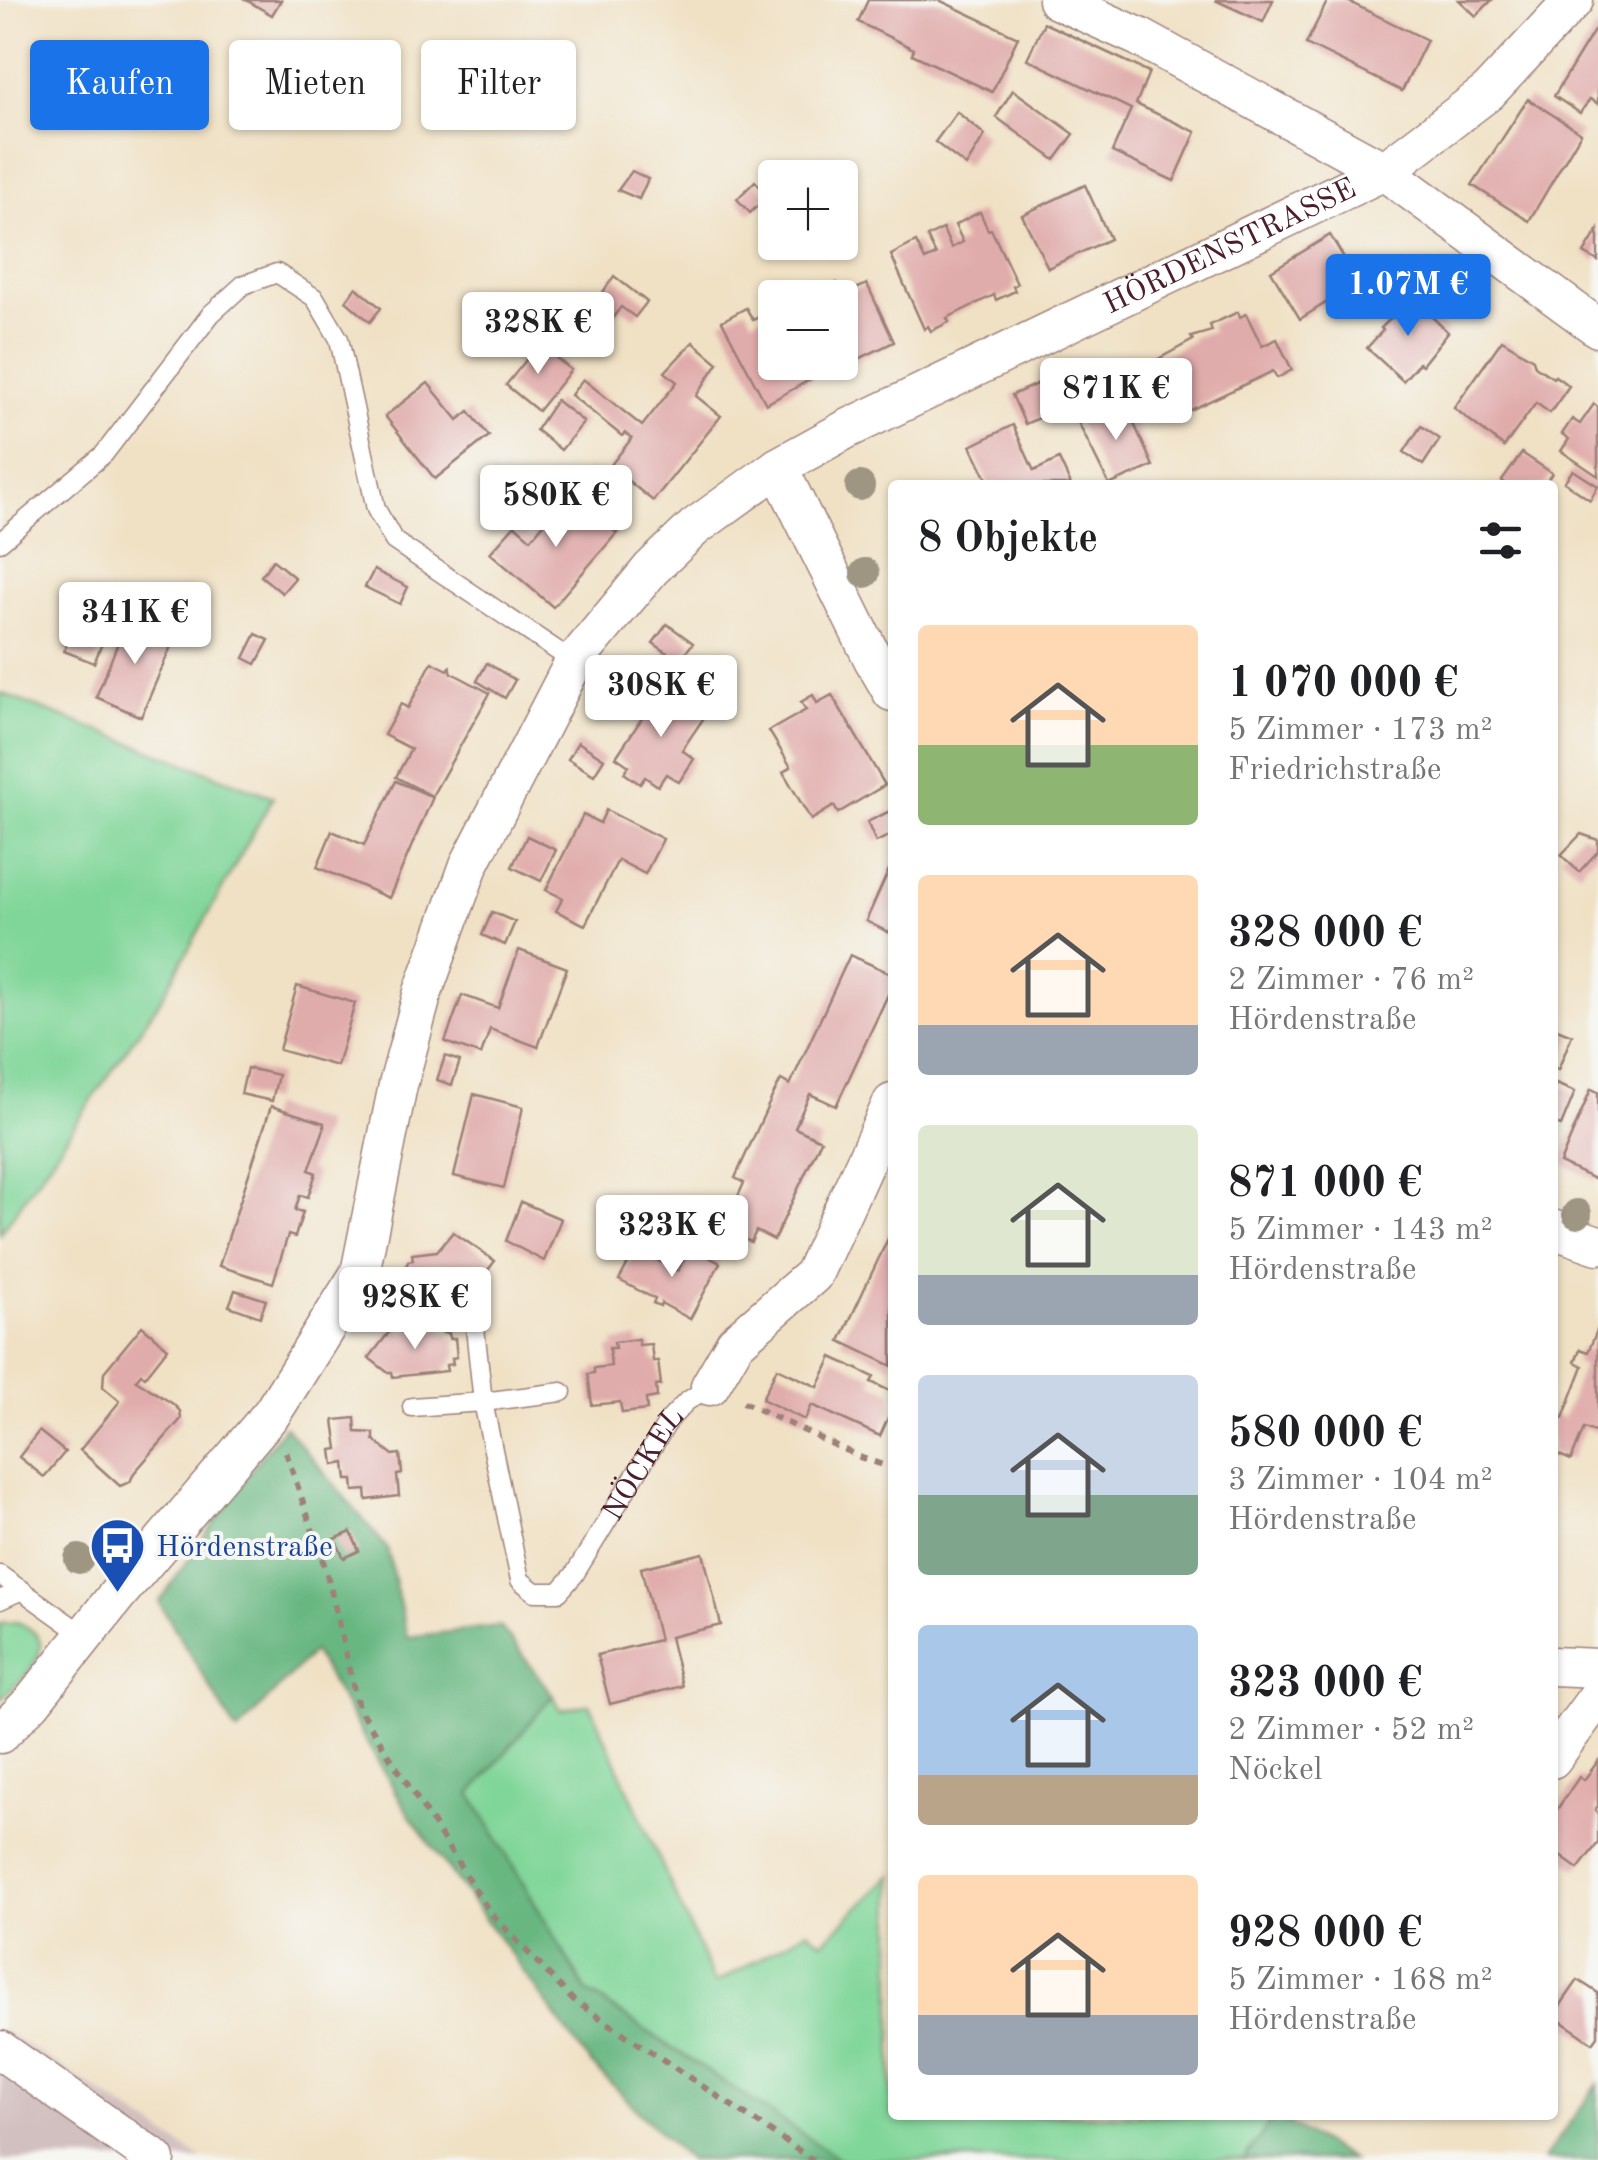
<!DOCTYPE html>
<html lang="de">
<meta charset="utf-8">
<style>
body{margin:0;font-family:"Old Standard TT",serif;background:#f6f6f6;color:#202124;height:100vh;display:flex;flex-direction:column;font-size:38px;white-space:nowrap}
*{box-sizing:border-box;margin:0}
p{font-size:32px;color:#757577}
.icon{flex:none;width:55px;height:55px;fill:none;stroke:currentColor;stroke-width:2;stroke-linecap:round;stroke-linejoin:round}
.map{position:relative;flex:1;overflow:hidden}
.panel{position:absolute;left:888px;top:480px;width:670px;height:1640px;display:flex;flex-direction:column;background:#fff;border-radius:10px;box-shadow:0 2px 8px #0004}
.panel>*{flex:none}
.banner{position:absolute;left:30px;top:40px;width:708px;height:90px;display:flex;gap:20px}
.fabs{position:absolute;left:758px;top:160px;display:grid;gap:20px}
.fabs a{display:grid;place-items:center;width:100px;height:100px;border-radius:10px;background:#fff;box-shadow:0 2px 8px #0004;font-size:50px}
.price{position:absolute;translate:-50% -85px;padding:0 22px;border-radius:10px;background:#fff;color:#222;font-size:32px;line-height:65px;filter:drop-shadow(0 2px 5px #0008)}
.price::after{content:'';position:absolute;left:50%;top:60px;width:30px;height:22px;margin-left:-15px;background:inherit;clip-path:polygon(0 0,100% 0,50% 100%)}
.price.selected{background:#1a73e8;color:#fff}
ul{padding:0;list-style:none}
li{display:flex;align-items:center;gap:30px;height:250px;padding:0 30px}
li span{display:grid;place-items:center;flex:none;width:280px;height:200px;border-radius:10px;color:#555}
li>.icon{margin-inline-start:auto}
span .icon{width:120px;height:120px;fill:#fffc;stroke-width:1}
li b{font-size:42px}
h2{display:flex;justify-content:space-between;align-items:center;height:120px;padding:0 30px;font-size:42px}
.chip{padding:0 35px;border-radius:10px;background:#fff;box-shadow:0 2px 8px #0004;font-size:35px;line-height:90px}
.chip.selected{background:#1a73e8;color:#fff}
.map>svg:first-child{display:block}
.industrial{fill:#d2bfc0}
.green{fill:#80d699;stroke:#657a62;stroke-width:2.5}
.forest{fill:#68b781;stroke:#596b56;stroke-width:2.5}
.building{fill:#e0acab}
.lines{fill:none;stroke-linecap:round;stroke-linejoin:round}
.lane-casing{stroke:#9d8078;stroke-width:21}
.street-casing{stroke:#9d8078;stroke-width:41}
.path{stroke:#9d8078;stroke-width:6;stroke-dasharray:8 8;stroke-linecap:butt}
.lane{stroke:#fff;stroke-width:18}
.street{stroke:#fff;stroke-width:38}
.tree{fill:#9e9582}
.labels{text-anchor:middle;stroke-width:8;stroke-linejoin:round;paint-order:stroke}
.street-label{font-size:30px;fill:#4a1f2b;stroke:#f6f6f2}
.transit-label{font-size:30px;fill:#164399;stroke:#f6f6f2;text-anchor:start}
</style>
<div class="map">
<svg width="1598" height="2160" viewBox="0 0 1598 2160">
<rect width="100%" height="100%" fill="#f6f6f2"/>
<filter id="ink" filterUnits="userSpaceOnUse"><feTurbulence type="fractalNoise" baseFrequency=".01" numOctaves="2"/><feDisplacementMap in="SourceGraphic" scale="20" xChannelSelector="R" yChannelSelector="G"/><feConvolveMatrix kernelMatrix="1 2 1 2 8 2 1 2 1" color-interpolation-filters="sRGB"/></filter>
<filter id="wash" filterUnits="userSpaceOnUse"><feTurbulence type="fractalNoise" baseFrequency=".0048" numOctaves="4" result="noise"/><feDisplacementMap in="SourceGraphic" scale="40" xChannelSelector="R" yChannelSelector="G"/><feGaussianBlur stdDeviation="2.25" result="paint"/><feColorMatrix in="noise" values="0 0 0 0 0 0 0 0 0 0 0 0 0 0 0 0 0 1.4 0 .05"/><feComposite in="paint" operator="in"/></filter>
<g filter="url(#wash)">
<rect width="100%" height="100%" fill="#f0e1c5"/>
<path class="industrial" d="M0 2028 163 2133 203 2160H0Z"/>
<g class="green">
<path d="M0 693 273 797 161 999 0 1234Z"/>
<path d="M17 1622C68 1643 23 1678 0 1700V1623Z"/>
<path d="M553 1695 561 1710 590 1704 715 1984 807 1931 823 1942 892 1875V2115H1275L1244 2160H841L586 1991 471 1794Z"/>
</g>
<g class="forest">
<path d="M285 1426 387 1548 407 1637 500 1626 553 1695 471 1794 586 1991 841 2160H688L590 2063 410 1816 313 1651 237 1732 159 1602 258 1460Z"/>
<path d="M1598 2084V2160H1543Z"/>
<path d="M1275 2115 1351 2160H1244Z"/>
</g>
<g id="blocks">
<g class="building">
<path d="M246 0H281L272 15Z"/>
<path d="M868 0H939L1018 37 992 92 912 54 914 49 858 22Z"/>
<path d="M1215 0H1273L1263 22Z"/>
<path d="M1328 0H1345L1427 40 1402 91 1306 44Z"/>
<path d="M1459 0H1492L1476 16Z"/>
<path d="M1044 23 1149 72 1136 104 1196 132 1174 181 1112 152 1131 109 1027 59Z"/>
<path d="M1598 24V104L1590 99 1580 113 1554 96Z"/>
<path d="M1013 90 1074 134 1055 160 996 117Z"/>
<path d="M1528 99 1581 133 1529 221 1472 185Z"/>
<path d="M957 112 985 135 966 166 935 142Z"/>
<path d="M632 171 648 179 639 199 618 190Z"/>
<path d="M755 181 768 196 750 213 737 199Z"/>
<path d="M1085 185 1110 239 1048 268 1022 215Z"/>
<path d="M980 212 988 230 991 229 1017 284 1013 286 1015 291 996 300 994 295 947 318 949 322 931 331 928 326 924 329 891 255 916 242 925 260 936 255 927 237 943 229 951 248 963 242 955 225Z"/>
<path d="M1598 230V261L1584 253Z"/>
<path d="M1330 235 1359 282 1300 319 1271 271Z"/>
<path d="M614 276 647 302 635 317 621 307 604 329 592 319 610 297 603 292Z"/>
<path d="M837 283 843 295 867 284 894 342 834 371 830 362H840V298H808Z"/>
<path d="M356 287 381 308 370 322 346 301Z"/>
<path d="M1412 298 1448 332 1422 365 1419 363 1403 381 1367 348 1383 330 1381 328Z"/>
<path d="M746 308 753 320 775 308V362H802L811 379 766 404 722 321Z"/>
<path d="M1238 312 1240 317 1246 314 1262 346 1277 339 1292 370 1277 378 1273 371 1182 414 1173 395 1154 404 1138 370 1193 340 1191 337 1212 331 1210 325Z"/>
<path d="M1502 340 1533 359 1535 366 1553 378 1555 376 1569 386 1550 413 1536 403 1504 447 1454 408Z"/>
<path d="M693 342 718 363 696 396 721 416 653 501 610 466 632 438 625 433 622 436 571 395 583 379 642 426 677 382 665 372Z"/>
<path d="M539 344 571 370 538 411 506 385Z"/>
<path d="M1048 379 1062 408 1025 424 1012 395Z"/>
<path d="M428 383 458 420 469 411 489 436 435 479 385 416Z"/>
<path d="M556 400 584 422 561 450 536 430Z"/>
<path d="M1124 401 1153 466 1109 485 1078 422Z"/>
<path d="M1594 404 1598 407V476L1561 451 1569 439 1562 434 1572 419 1580 424Z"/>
<path d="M1013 425 1034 471 1059 459 1071 485H990L971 446Z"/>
<path d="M1421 426 1440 439 1423 465 1404 452Z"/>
<path d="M1522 453 1552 473 1544 485H1508L1502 481Z"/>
<path d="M590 470 625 499 609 519 574 490Z"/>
<path d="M1573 470 1598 486 1590 500 1564 482Z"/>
<path d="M570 493 617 533 553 607 490 553 515 525 531 539Z"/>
<path d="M273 560 295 578 282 593 261 576Z"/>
<path d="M374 570 408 587 400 604 365 587Z"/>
<path d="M128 618 175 637 141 717 96 697Z"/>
<path d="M667 624 693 643 679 661 653 643Z"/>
<path d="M73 629 103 641 94 663 64 651Z"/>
<path d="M256 634 269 640 256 664 244 658Z"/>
<path d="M432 662 448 670 450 667 452 673 490 693 432 796 396 777 411 749 384 735 401 704 408 708Z"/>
<path d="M487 663 515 680 505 698 477 681Z"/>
<path d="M663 687 705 716 682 750 694 759 679 782 666 774 658 786 645 777 640 784 624 773 629 766 616 757Z"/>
<path d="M813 695 817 703 832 695 885 785 838 813 834 806 811 820 783 772 791 767 769 731 806 710 801 702Z"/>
<path d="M578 742 604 759 594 775 568 759Z"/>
<path d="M396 781 433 797 389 898 317 867 332 831 364 845Z"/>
<path d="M606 810 663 839 645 874 618 860 585 925 556 911 563 898 546 890 583 815 600 823Z"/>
<path d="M892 810V834L876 842 867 822Z"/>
<path d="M1581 834 1598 840V851L1579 872 1561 855Z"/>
<path d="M527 836 556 850 541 881 512 867Z"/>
<path d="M892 863V934L866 921Z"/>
<path d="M492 912 515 922 505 945 482 935Z"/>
<path d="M519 950 567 968 538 1047 490 1029 481 1055 445 1042 462 995 498 1008Z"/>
<path d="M850 955 892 974V986L836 1106 810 1094 802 1111 795 1128 821 1140 774 1240 756 1231 751 1242 735 1235 726 1250 696 1234 704 1219 723 1229 744 1183 735 1178 772 1097 781 1080 790 1085Z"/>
<path d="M297 986 355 1003 337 1066 279 1050Z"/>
<path d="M1552 1027 1572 1035 1558 1070 1552 1067Z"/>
<path d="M445 1056 460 1061 452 1085 437 1080Z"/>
<path d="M247 1068 278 1075 272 1101 241 1094Z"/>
<path d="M1556 1084 1575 1092 1561 1126 1552 1123V1093Z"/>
<path d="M1591 1089 1598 1092V1181L1560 1163Z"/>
<path d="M474 1094 523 1107 504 1188 454 1176Z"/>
<path d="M271 1106 324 1123V1129L309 1170 316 1173 308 1197 300 1195 295 1210 303 1212 295 1237 288 1235 273 1283 219 1266Z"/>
<path d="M521 1202 561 1219 544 1261 506 1241Z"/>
<path d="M892 1230V1366L840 1341Z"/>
<path d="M453 1232 495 1261 469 1294 455 1284 412 1292 406 1266 408 1261 413 1260 412 1254 437 1251Z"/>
<path d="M690 1247 720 1263 690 1319 661 1303 660 1306 653 1303 655 1299 619 1280 636 1249 678 1271Z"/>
<path d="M235 1290 266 1300 260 1317 229 1306Z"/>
<path d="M142 1326 168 1348 145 1377 141 1374 136 1380 173 1404 180 1411 181 1419 134 1473 130 1482 120 1486 80 1450 120 1401 103 1387 104 1372Z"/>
<path d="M394 1326 402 1333 442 1328 443 1333H449L450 1339 455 1338 457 1357 452 1358 453 1364 446 1365 447 1371 393 1377 392 1372H387L369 1358Z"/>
<path d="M1598 1328V1433L1584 1428 1571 1460 1552 1452V1414L1563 1418 1583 1366 1575 1362 1580 1349 1588 1352Z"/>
<path d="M638 1339 639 1345 651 1344 653 1361H658L661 1385 656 1386 657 1397 646 1399 647 1410 622 1413 620 1402 592 1405 588 1374 594 1373V1368L611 1366 609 1348H615L614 1342Z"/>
<path d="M832 1357 874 1377 871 1382 892 1392V1409L880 1436 812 1405 805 1420 762 1399 777 1368 818 1387Z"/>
<path d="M355 1418 356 1432 374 1433V1440L393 1455 400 1454 402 1474 397 1475 399 1496 367 1500 366 1490 354 1491 353 1480H347L345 1463 334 1465 332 1450 338 1449 334 1420Z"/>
<path d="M39 1431 65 1452 44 1477 19 1457Z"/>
<path d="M351 1532 359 1551 344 1558 335 1539Z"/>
<path d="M703 1553 721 1625 670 1637 682 1686 610 1704 597 1655 659 1640 641 1568Z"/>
<path d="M1598 1761V1806L1595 1810 1598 1813V1843L1578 1869 1552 1850V1817L1579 1777 1584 1780Z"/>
<path d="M1578 1980 1598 1993V2036L1593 2043 1553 2016Z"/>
</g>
</g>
</g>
<g filter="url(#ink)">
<use href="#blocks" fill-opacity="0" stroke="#9d8078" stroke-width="2.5"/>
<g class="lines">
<defs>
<g id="lane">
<path d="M0 542 104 454 211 314 243 285 277 273 315 298 339 339 376 509 394 541 574 662"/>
<path d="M472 1300 483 1402 562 1392"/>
<path id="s1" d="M412 1407 483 1402 520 1580 535 1592H559L574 1575 669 1420 686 1402 710 1386"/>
<path d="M0 1575 84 1635"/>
<path d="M0 1600 22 1590"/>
</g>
<g id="street">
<path d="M1057 0 1139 37 1384 171 1598 328"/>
<path d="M778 467 873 659 892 692"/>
<path d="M1552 1229 1598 1245"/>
<path d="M710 1386 735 1343 813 1275 892 1103"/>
<path d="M1552 1666 1598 1668"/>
<path id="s2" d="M0 1734 32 1702 117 1595 272 1413 360 1273 398 1085 423 992 469 865 574 662 651 569 695 527 778 467 847 429 1384 171 1488 92 1574 0"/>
<path d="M1552 1759 1598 1696"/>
<path d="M0 2050 156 2160"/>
</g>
</defs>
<use href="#lane" class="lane-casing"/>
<use href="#street" class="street-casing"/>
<g class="path">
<path d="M743 1402 862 1458 892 1468"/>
<path d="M286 1452 326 1570 358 1707 489 1911 572 1999 813 2160"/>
</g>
<use href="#lane" class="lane"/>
<use href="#street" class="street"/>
</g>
<g class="tree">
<circle cx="860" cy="486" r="15"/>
<circle cx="865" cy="573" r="15"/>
<circle cx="1577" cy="1214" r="15"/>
<circle cx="79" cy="1559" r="15"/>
</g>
</g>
<defs>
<symbol id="bus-pin" viewBox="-11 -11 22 30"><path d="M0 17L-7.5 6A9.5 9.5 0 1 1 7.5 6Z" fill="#1a4fb4" stroke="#f6f6f2"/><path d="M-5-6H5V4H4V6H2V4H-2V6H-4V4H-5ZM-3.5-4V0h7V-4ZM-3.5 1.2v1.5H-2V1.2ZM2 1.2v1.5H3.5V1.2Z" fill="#fff"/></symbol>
</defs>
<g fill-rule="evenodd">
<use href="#bus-pin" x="86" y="1514" width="63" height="86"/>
</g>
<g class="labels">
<g class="street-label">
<text dy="10" stroke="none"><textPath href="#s2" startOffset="2025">HÖRDENSTRASSE</textPath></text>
<text dy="10" stroke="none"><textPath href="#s1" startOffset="450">NÖCKEL</textPath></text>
</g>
<g class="transit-label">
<text x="156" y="1556">Hördenstraße</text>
</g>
</g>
</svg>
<div class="fabs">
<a>+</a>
<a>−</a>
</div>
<b class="price selected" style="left:1408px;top:339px">1.07M €</b>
<b class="price" style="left:538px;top:377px">328K €</b>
<b class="price" style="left:1116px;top:443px">871K €</b>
<b class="price" style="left:556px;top:550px">580K €</b>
<b class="price" style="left:135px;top:667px">341K €</b>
<b class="price" style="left:661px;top:740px">308K €</b>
<b class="price" style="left:672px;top:1280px">323K €</b>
<b class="price" style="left:415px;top:1352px">928K €</b>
<div class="banner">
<a class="chip selected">Kaufen</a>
<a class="chip">Mieten</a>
<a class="chip">Filter</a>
</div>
<section class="panel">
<h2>8 Objekte<svg class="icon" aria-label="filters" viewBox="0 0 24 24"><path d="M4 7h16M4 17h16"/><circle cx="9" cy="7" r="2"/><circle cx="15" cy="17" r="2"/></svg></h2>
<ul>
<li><span style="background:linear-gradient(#ffd9b3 60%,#8fb573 0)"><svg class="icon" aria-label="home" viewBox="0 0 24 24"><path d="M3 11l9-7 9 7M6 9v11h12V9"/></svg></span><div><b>1 070 000 €</b><p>5 Zimmer · 173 m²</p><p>Friedrichstraße</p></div></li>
<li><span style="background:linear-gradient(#ffd9b3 75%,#9aa5b1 0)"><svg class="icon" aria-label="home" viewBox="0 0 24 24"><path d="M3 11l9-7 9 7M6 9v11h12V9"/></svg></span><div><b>328 000 €</b><p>2 Zimmer · 76 m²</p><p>Hördenstraße</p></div></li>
<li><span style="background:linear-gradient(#dfe7d0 75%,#9aa5b1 0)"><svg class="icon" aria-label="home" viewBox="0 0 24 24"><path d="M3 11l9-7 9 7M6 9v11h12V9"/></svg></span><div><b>871 000 €</b><p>5 Zimmer · 143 m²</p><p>Hördenstraße</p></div></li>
<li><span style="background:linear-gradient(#c9d6e8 60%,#7fa58c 0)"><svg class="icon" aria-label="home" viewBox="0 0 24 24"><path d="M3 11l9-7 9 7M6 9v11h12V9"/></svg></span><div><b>580 000 €</b><p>3 Zimmer · 104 m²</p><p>Hördenstraße</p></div></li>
<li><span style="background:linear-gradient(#a9c7e8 75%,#b9a48a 0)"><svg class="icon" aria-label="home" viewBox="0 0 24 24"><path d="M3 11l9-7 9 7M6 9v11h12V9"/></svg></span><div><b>323 000 €</b><p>2 Zimmer · 52 m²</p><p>Nöckel</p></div></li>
<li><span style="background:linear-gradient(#ffd9b3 70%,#9aa5b1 0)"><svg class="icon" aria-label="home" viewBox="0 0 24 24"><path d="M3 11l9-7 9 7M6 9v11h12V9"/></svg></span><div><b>928 000 €</b><p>5 Zimmer · 168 m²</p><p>Hördenstraße</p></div></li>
</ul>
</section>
</div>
